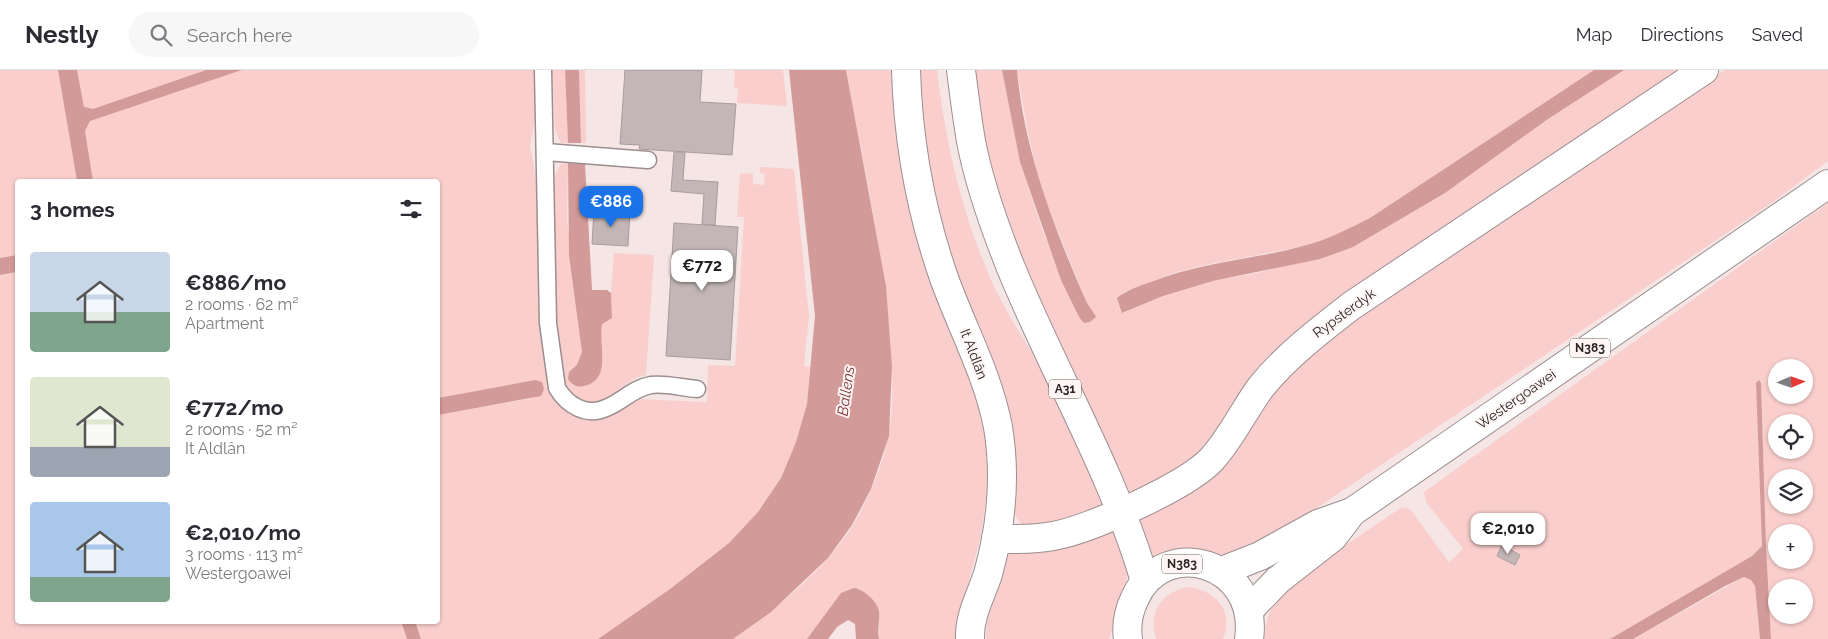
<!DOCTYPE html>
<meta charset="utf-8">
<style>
body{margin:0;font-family:Raleway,sans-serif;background:#f7f7f7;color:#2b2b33;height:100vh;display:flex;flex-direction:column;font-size:19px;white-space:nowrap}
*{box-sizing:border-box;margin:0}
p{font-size:16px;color:#7c7c81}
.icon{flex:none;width:28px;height:28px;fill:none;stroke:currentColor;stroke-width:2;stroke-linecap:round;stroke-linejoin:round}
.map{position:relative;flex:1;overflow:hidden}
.details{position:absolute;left:15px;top:109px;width:425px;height:445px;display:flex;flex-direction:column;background:#fff;border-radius:5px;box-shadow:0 1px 4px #0004}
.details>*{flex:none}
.needle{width:32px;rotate:88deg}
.fabs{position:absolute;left:1768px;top:289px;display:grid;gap:10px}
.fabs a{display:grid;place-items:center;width:45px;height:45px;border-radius:50%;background:#fff;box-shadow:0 1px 4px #0004;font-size:25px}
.price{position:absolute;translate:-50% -42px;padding:0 11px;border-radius:10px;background:#fff;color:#222;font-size:16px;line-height:32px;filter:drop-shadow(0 1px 2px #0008)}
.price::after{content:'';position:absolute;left:50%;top:30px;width:15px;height:11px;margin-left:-8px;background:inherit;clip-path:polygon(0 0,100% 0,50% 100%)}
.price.selected{background:#1a73e8;color:#fff}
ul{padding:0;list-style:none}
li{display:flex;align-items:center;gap:15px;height:125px;padding:0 15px}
li span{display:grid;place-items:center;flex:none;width:140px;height:100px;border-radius:5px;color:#555}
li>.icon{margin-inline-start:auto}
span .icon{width:60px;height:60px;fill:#fffc;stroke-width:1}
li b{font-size:21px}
h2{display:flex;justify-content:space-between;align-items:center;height:60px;padding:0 15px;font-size:21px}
header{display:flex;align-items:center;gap:30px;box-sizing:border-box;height:70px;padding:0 25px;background:#fff;border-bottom:1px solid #e1e1e2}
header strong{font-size:24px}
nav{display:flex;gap:28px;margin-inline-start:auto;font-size:18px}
.search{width:350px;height:45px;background:#f7f7f7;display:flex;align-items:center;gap:12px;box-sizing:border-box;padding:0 18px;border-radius:28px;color:#7c7c81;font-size:19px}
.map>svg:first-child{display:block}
.green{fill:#f9cecc;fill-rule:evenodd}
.water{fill:#d29a98}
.building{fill:#c4b6b6;stroke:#a99c9b}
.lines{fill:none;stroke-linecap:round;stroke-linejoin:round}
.lane-casing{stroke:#9c8e8e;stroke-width:19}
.street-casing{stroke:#9c8e8e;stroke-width:30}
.highway-casing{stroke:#9c8e8e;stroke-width:30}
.lane{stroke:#fff;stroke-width:16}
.street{stroke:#fff;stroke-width:28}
.highway{stroke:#fff;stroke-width:28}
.labels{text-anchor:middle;stroke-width:4;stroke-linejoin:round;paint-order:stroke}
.shield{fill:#fef5f4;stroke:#6b6464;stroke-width:1}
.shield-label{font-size:12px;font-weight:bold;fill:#2c2626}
.street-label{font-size:14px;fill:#2c2626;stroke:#fef5f4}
.water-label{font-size:15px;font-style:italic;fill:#7c3536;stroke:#fef5f4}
</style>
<header>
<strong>Nestly</strong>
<div class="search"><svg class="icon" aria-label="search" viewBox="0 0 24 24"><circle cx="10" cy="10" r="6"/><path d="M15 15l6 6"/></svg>Search here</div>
<nav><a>Map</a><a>Directions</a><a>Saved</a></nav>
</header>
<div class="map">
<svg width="1828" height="569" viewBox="0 0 1828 569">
<rect width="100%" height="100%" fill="#f5e6e5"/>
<g class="green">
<path d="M0 0H58L77 111H18L17 185 0 188Z"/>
<path d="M77 0H206L93 39 84 38Z"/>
<path d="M242 0H534L536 43 530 76 534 95 539 140 550 317 556 331 563 339 570 345 582 348H596L636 329 707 332 708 295 735 296 744 147H737L740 103 753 104V114L764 115 765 104 760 103V97L794 99 809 246 804 296 810 297 807 334 796 372 781 408 758 442 729 473 670 519 598 569H421L415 551H438V345L533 328 535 310 438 328V111H93L85 61 90 51Z"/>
<path d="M552 0H565L568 73H561L555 60Z"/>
<path d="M579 0H585L586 73H581Z"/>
<path d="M732 0H783L787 36 737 33 738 18H734L735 1Z"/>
<path d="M846 0H894L977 322 986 369 989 408 981 466 965 525 961 569H879V539L841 524 807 569H733C777 538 824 501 853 455 869 428 882 397 888 367 895 335 892 298 890 265 882 176 862 88 846 0Z"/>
<path d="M918 0H937C946 72 960 137 989 205 1008 250 1038 290 1063 332 1081 363 1095 403 1109 436 1086 444 1053 460 1028 457 1021 456 1016 447 1013 440L938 144 924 74Z"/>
<path d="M972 0H1002L1020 92 1043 162 1079 247 1095 243 1091 241 1086 231 1046 132 1037 102 1027 58 1017 0H1594L1370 148 1334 166 1304 176 1205 195 1174 203 1124 222 1123 243 1163 226 1213 211 1257 203 1353 177 1445 123 1548 49 1624 0H1682L1424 175 1204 383 1125 428 1020 192 983 73Z"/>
<path d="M1725 0H1828V91L1773 132 1266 472 1230 486 1188 479 1165 483 1154 488 1136 444 1269 324 1308 282Z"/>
<path d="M568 93 567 149 582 282 572 315C581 317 587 317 594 311 611 298 598 271 601 254L612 248 611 223 614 183 654 185 646 305C625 307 613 335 590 333 583 333 571 327 567 321 560 309 561 294 559 280 553 226 554 171 552 117L556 103 561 94Z"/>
<path d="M1828 133V569H1771L1766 476 1761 313 1759 310 1756 313 1762 476 1752 486 1610 569H1264C1268 530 1281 524 1311 503L1309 500 1402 437 1410 439 1449 492 1463 479 1426 432 1424 422ZM1776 298H1804V325H1776ZM1776 352H1804V380H1776ZM1776 408H1804V435H1776ZM1776 462H1804V490H1776ZM1776 518H1804V545H1776Z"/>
<path d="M17 202 18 551H401L407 569H0V205Z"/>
<path d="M1116 453 1128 492 1127 513 1109 569H986C986 552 995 500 1006 487 1009 484 1012 483 1016 481Z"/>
<path d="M1744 507 1751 510 1755 516 1760 569H1633Z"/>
<path d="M1186 517C1214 519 1235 540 1223 569H1156C1148 543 1160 524 1186 517Z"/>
</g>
<g class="water">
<path d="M58 0H77L84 37 93 39 206 0H242L90 51 85 61 93 111H77Z"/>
<path d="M565 0H579L581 73H568Z"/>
<path d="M789 0H846L886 216 892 296 889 366 871 419 852 455 828 488 771 542 733 569H598L670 519 729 473 758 442 781 408 796 372 807 334 815 246Z"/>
<path d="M1002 0H1017C1024 80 1054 158 1086 231 1089 237 1093 241 1096 247L1090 252 1084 253 1079 247 1061 210 1020 92Z"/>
<path d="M1594 0H1624L1548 49 1445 123 1353 177 1320 189 1213 211 1163 226 1122 243 1117 228C1127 220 1139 216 1151 212 1200 192 1252 190 1303 176 1327 170 1348 159 1370 148Z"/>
<path d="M568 93 585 94 592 220H607L611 223 612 248 602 254C598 275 613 309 584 316 577 318 572 315 568 309L569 302 577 295 582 282 569 185Z"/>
<path d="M17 185V202L0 205V188Z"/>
<path d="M535 310 542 312 544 319 541 326 438 345V328Z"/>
<path d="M1759 310 1761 313 1766 476 1771 569H1760L1755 516 1751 510 1744 507 1725 516 1633 569H1610L1752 486 1762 476 1756 313Z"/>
<path d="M854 518C863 519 877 531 879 541 880 550 877 560 879 569H856L855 554 848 550 837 557 828 569H807L841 523Z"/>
<path d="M401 551H415L421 569H407Z"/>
</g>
<g class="building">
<path d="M625 0H702L700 32 736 34 732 85 639 79 640 75 620 74Z"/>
<path d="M674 82H685L683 110 718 112 715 155 702 154 704 124 671 121Z"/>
<path d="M594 139 630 141 628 176 592 174Z"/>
<path d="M674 153 738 157 730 290 666 286Z"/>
<path d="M1502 475 1520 485 1515 495 1497 486Z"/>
</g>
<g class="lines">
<defs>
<g id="lane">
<path d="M543 0 548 253 557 318C567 335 586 347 606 338 622 332 633 318 651 315 665 313 683 318 697 319"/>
<path d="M546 82 648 90"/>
</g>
<g id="street">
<path d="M906 0C908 70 921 142 944 208 962 258 988 305 998 357 1006 405 1001 457 988 504 981 525 969 546 970 569"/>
<path d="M996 469C1015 469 1034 470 1053 466 1089 460 1187 416 1212 389 1231 368 1244 340 1261 317 1287 285 1319 261 1351 236L1704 0"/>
</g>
<g id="highway">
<path d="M961 0C964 24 967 48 971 71 979 114 995 158 1011 198 1054 303 1113 402 1145 511"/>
<path d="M1222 501 1260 486 1318 454 1352 442 1828 114"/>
<path d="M1249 540 1278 510 1333 467 1352 442"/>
<path d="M1128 569C1126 555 1129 540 1135 528 1164 464 1260 492 1249 569"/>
</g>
</defs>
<use href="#lane" class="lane-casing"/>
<use href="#street" class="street-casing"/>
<use href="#highway" class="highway-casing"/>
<use href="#lane" class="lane"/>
<use href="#street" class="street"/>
<use href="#highway" class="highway"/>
</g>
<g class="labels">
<g class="shield">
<rect x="1570" y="268.5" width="40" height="19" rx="4"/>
<rect x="1049" y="309.5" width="32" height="19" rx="4"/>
<rect x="1162" y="484.5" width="40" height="19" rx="4"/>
</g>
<g class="shield-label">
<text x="1590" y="282">N383</text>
<text x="1065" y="323">A31</text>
<text x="1182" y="498">N383</text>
</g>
<g class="street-label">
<text transform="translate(1344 243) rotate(-36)" y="5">Rypsterdyk</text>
<text transform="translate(974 284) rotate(69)" y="5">It Aldlân</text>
<text transform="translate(1516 329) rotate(-35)" y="5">Westergoawei</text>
</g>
<g class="water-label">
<text transform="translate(846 321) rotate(-82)" y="5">Ballens</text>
</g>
</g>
</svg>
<div class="fabs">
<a><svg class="needle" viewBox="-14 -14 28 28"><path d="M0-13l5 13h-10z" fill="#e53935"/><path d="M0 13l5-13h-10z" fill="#7c7c81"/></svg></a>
<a><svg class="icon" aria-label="locate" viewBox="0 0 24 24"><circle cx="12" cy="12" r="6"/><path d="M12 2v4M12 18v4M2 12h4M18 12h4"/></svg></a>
<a><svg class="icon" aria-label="layers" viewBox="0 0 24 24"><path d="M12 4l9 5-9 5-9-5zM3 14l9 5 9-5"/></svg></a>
<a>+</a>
<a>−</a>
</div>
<b class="price selected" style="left:611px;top:158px">€886</b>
<b class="price" style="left:702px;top:222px">€772</b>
<b class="price" style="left:1508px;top:485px">€2,010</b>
<section class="details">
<h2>3 homes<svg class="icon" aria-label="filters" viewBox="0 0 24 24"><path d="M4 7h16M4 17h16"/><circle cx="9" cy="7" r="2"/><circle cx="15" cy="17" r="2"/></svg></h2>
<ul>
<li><span style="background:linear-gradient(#c9d6e8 60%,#7fa58c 0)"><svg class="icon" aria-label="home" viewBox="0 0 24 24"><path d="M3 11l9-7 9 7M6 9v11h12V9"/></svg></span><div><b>€886/mo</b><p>2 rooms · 62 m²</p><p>Apartment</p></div></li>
<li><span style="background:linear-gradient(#dfe7d0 70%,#9aa5b1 0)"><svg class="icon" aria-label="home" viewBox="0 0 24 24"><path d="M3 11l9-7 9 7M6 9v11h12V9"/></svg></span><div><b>€772/mo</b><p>2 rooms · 52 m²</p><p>It Aldlân</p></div></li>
<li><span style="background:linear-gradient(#a9c7e8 75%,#7fa58c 0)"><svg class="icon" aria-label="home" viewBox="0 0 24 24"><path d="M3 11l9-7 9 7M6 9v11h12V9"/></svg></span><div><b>€2,010/mo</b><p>3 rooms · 113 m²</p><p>Westergoawei</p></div></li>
</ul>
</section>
</div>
